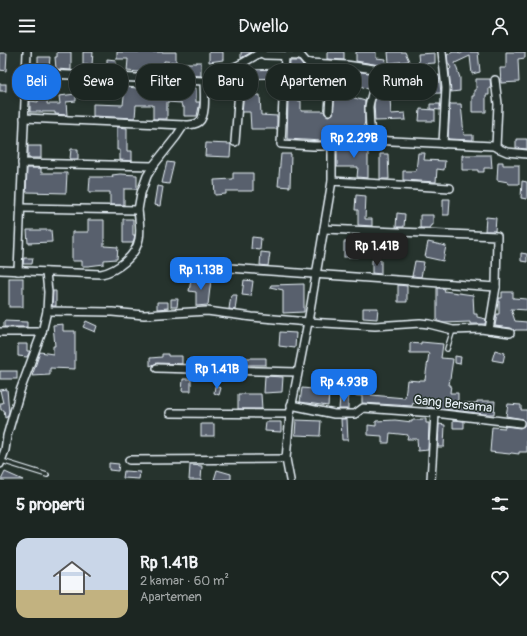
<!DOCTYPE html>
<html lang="id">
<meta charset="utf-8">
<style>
body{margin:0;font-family:Pangolin,sans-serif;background:#252e2a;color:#f1f3f6;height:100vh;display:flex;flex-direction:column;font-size:15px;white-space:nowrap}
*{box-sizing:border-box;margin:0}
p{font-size:13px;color:#a0a5a5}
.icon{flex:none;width:22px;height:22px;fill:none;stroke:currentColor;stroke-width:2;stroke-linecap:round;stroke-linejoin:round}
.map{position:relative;height:428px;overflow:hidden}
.side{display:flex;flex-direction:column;background:#1c2622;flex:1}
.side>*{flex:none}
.banner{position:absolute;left:12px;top:12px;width:503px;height:36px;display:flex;gap:8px}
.price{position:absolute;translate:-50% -34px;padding:0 9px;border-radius:8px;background:#1a73e8;color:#fff;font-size:13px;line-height:26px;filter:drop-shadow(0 1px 2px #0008)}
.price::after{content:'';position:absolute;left:50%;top:24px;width:12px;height:9px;margin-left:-6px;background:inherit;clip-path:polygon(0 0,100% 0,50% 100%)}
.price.active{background:#222;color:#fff}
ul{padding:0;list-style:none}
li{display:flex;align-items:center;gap:12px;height:100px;padding:0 16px}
li span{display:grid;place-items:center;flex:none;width:112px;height:80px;border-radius:12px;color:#555}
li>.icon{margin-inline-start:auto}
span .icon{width:48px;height:48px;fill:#fffc;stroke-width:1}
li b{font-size:17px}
h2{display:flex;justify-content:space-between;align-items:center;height:48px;padding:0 16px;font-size:17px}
.tag{padding:0 14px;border-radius:16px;background:#1c2622;box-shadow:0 2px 6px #0003,0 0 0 1px #3a4340;font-size:14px;line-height:36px}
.tag.active{background:#1a73e8;color:#fff}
header{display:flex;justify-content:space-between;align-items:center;height:52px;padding:0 16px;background:#1c2622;font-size:18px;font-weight:600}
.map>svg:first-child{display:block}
.building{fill:#58606d;stroke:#e8f1f8}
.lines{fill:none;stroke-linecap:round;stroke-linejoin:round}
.lane-casing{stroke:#e8f1f8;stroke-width:6}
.street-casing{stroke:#e8f1f8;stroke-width:10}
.lane{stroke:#26332d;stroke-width:3.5}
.street{stroke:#26332d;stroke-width:7}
.labels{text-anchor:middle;stroke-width:3;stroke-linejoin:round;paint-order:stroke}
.street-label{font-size:13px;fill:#e8f1f8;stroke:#26332d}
</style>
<header><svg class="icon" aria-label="menu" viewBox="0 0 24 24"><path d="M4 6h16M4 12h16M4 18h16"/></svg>Dwello<svg class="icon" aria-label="person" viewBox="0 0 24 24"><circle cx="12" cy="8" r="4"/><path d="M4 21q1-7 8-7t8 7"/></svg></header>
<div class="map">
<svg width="527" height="428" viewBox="0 0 527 428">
<rect width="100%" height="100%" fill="#26332d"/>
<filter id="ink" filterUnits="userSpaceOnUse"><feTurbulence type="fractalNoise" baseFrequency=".025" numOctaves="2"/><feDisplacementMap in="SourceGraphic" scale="8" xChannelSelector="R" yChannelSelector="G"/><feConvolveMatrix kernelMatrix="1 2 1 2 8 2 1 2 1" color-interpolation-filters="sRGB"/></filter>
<g filter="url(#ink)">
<g class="building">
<path d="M57 0H71V18L56 17 55 5H57Z"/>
<path d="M83 0H93L92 13H83Z"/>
<path d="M117 0H176V10L164 9V22L127 19 128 7H117Z"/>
<path d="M209 0H223V8L209 10Z"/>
<path d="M241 0H252L241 6Z"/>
<path d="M327 0H344V8L327 7Z"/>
<path d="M356 0H376V6L386 7 385 14 356 9Z"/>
<path d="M388 0H405L409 9 389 11Z"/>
<path d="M453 0H458L460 2 464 0H478L480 20 472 22 470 4 455 11 460 26V39L451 40 449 18 451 16 448 11 447 3Z"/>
<path d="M506 0H525V6L518 7 519 30 501 31 500 16H506Z"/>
<path d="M0 1H7L6 19 0 18Z"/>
<path d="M435 1V11L419 12 418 2Z"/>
<path d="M38 5H50L49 17H38Z"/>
<path d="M107 7 116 8 115 20H107Z"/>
<path d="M290 9H299L303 14 309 16 327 17 325 38 307 36 308 31 289 32Z"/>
<path d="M196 10H201V24L184 23V11H196Z"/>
<path d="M279 17V26L249 27 250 18Z"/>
<path d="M337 17 370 21 368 37 348 29V44L365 49V70L363 76 360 75V83L342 84 322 89 287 87 288 48 301 49V59H324L325 62 328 64 333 62Z"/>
<path d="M406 23H414L420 39 419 23H436V24L439 23 441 41 416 42V43L408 44Z"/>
<path d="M476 27H490L491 36H489V43H486V60H472V44H474V38H476Z"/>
<path d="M250 29 251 43H260L261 63 277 64V77H251L250 60H242L245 30Z"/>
<path d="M139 31 151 32V40H160L161 41 173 42V35L184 36V33H190V36H196V50H200L197 64H184V55H182L181 51 167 50V67H153V53H136L135 66 93 64V52L123 53 125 35 138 36Z"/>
<rect x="0" y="32" width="6" height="7"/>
<path d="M39 41H48L47 52H60L59 44 76 42V49L66 50 67 63 55 62V60H30V49L38 50Z"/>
<path d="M377 41H389V46H390L391 62 405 61 406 68 375 69 374 52Z"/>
<path d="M430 52H440V58L430 57Z"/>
<path d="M450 52H461L464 83H473V88L448 87Z"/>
<path d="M420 57 435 58V69H419Z"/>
<path d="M117 75 127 76V99H132V109L120 108V98H117Z"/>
<path d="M516 87H527V97L516 96Z"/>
<path d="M206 91 231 92 230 105 205 104Z"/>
<path d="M359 93V97H368V126L357 125 358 115H337V96Z"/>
<rect x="28" y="94" width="13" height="12"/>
<path d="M71 97H78V107H70Z"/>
<path d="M418 101H425L424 108 445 109 444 118 437 117 436 130 403 128V119H416Z"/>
<path d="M281 102H291L290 135 278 134Z"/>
<path d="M380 102H388L389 127H380Z"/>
<path d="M462 103H491L492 116H484V120H478V118H462Z"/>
<path d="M167 110 174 111 169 132 162 131Z"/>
<path d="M498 110H503V113H519V132H508V130L497 128Z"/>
<path d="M27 116H41V121H67L66 141 26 140Z"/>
<path d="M233 121H253V139H226V142L215 143 214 128 233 127Z"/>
<path d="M120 122 137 123V137H124V153H110V140H89L90 125H113L112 123Z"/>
<path d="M522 129 527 130V147L521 146Z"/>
<path d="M157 134 163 135 160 154 154 153Z"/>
<path d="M356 143 366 144 365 167H372V174L358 173V158H355Z"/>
<path d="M443 147H450L449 163H443Z"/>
<path d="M397 161 405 162 404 175H396Z"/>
<path d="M420 163H433V173L430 174V176H420Z"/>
<path d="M486 165 496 166 495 179H485Z"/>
<path d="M123 167H133V183H135L133 191H123Z"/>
<path d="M88 168H104V194L118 195 117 207 104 208V212L88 214H82V209H72V180H88Z"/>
<path d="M27 178H51L52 190 28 191Z"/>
<path d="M252 185 261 186 260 198 251 197Z"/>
<rect x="344" y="190" width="13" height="15"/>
<path d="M428 190 446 194 443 209 425 205Z"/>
<path d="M261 200 270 201 268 214 260 213Z"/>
<path d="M521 201 527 202V210L521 209Z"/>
<path d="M24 206H33L32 212H23Z"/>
<path d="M372 208H381V222L372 221Z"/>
<path d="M415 209 424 210 421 225 412 224Z"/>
<rect x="9" y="226" width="14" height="29"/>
<path d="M202 226 211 227 208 253 196 254V240L189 239 191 228 202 230Z"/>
<path d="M244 228 253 229 251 244 242 243Z"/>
<path d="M304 232V260L283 261V238L270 235 271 233Z"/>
<path d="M398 233 407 234V250H398Z"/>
<path d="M437 236 445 237 444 239 473 243 474 262H477V265L486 267 485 272H470V270L444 271 437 269Z"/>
<path d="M53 239H56V254H52Z"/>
<path d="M502 240H513V246L527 247V258L511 257 515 269 527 270V278H515V279L511 276 495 274 497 262H499V246H502Z"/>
<path d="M231 243H237L235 258 229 257Z"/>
<path d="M171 247H178L177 255H171Z"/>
<path d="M157 250H168V256L157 257Z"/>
<path d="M363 256H378L377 267 363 266Z"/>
<path d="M4 269 27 270V275H4Z"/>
<path d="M86 269 97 274 95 280 83 275Z"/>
<path d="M63 272V279H75V317L50 316V323L32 324 40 300 53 302V294H55L53 273Z"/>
<path d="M280 280 296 281 295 296 279 294Z"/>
<path d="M421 290 443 292 441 306 453 307 449 333H451L450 341H458V351H477V349H495L494 362H484L427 355V353L413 351 412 354 362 351V344L346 343 347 334H356V333L372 334 371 343 405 346 407 328 419 329 420 328H425L429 301H410V291L421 292Z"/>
<path d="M18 292H27V299H30L27 305 18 304Z"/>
<path d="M495 298 505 301 503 310 492 308Z"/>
<path d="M162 302H168V304H182V312L157 311 150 314V306L162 305Z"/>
<path d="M455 304 461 305 460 312 455 311Z"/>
<path d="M242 306H266V313H241Z"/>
<rect x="0" y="319" width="17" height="8"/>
<path d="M265 324 283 325 282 340 264 341Z"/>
<path d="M183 327H191V339H182Z"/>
<path d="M215 334 221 336 219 343 214 341Z"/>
<path d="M302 336 313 337V339L329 340 328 354 300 350Z"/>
<path d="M7 337 9 360 7 365 5 366 4 358H1L0 351H3L0 338Z"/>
<path d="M238 342H261L262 357H238Z"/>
<path d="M340 345H348V357H339Z"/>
<path d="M508 352 521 353V358H527V400H519V402L511 401 510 402 490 400 492 375 505 376V374L520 376 524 374 525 372 523 367 506 364Z"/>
<path d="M341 367H347L348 388H342Z"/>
<path d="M420 367H426V371H429L428 398 418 399 417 387H407L408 383 390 381 389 391H382V384L368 383V373L376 374V369L395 368 412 370V368H420Z"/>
<path d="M296 368 321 369 320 384 295 383Z"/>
<path d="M453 368 464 369V376H453Z"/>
<path d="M266 370H281V380L265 379Z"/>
<rect x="201" y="372" width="13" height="12"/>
<path d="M439 372 445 373 444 395H438Z"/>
<path d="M109 411 119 412 118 419 109 418Z"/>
<path d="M190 413 202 414 201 428H189Z"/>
<path d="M217 418 231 422V427L214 428Z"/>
<path d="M124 419 140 420 139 427 123 426Z"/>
<path d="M5 420 23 428H1Z"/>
</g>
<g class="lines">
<defs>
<g id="lane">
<path d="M447 297 453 278"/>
<path d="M2 409 47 423"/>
</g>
<g id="street">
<path d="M259 0 265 3 301 4 306 10 310 11 346 13 374 17C379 28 370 44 369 55 369 66 370 77 372 88"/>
<path d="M442 0 446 36 443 92"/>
<path d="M285 4 281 92 313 94H323L343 89 372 88 493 94 507 100 527 102"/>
<path d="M26 21 204 29 241 12 260 1"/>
<path d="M495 28 498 52 496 95"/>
<path d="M329 59 332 13"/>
<path d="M24 66 184 73C189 73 195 73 199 70 207 64 204 39 204 29"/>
<path d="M235 90 241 12"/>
<path d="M22 111 153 114"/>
<path d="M332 129 450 136"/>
<path d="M21 156 138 158 141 141 147 124 153 114 176 85 184 73"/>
<path d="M324 177 497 184 496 235 489 278"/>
<path d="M201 214 496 235"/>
<path d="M0 218 101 222C117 219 136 204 139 187 141 177 139 167 138 158"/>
<path d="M18 219 27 0"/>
<path d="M47 259 112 260 144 263 207 259 252 265 308 270 375 274 420 271 429 272 453 278 481 277 510 281"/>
<path d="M0 280H42"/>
<path d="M157 316 297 320"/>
<path d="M291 353 334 362H355L363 356 435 361 520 371"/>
<path d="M170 361 290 362"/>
<path d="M129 408 286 407"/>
<path d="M0 412 5 398 7 384 20 339 42 280 47 259 48 240 46 220"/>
<path d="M290 428 286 407 290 362 308 270 332 129V92"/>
<path d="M431 428 435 361"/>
</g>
</defs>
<use href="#lane" class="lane-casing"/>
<use href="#street" class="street-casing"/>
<use href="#lane" class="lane"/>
<use href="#street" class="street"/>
</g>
</g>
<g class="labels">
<g class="street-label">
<text transform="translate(453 351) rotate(6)" y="5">Gang Bersama</text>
</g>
</g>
</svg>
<b class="price" style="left:354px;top:107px">Rp 2.29B</b>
<b class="price active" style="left:377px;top:215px">Rp 1.41B</b>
<b class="price" style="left:201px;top:239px">Rp 1.13B</b>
<b class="price" style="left:217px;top:338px">Rp 1.41B</b>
<b class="price" style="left:344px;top:351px">Rp 4.93B</b>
<div class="banner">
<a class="tag active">Beli</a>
<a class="tag">Sewa</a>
<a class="tag">Filter</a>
<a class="tag">Baru</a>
<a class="tag">Apartemen</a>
<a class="tag">Rumah</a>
</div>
</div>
<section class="side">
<h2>5 properti<svg class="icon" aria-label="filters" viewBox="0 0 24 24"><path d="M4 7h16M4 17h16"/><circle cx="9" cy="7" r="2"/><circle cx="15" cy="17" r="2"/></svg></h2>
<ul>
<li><span style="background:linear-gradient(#c9d6e8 65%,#c2b280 0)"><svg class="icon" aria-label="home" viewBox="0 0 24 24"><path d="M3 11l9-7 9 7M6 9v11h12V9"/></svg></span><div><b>Rp 1.41B</b><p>2 kamar · 60 m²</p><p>Apartemen</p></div><svg class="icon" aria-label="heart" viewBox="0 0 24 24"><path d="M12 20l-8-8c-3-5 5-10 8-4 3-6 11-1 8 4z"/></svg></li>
</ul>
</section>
